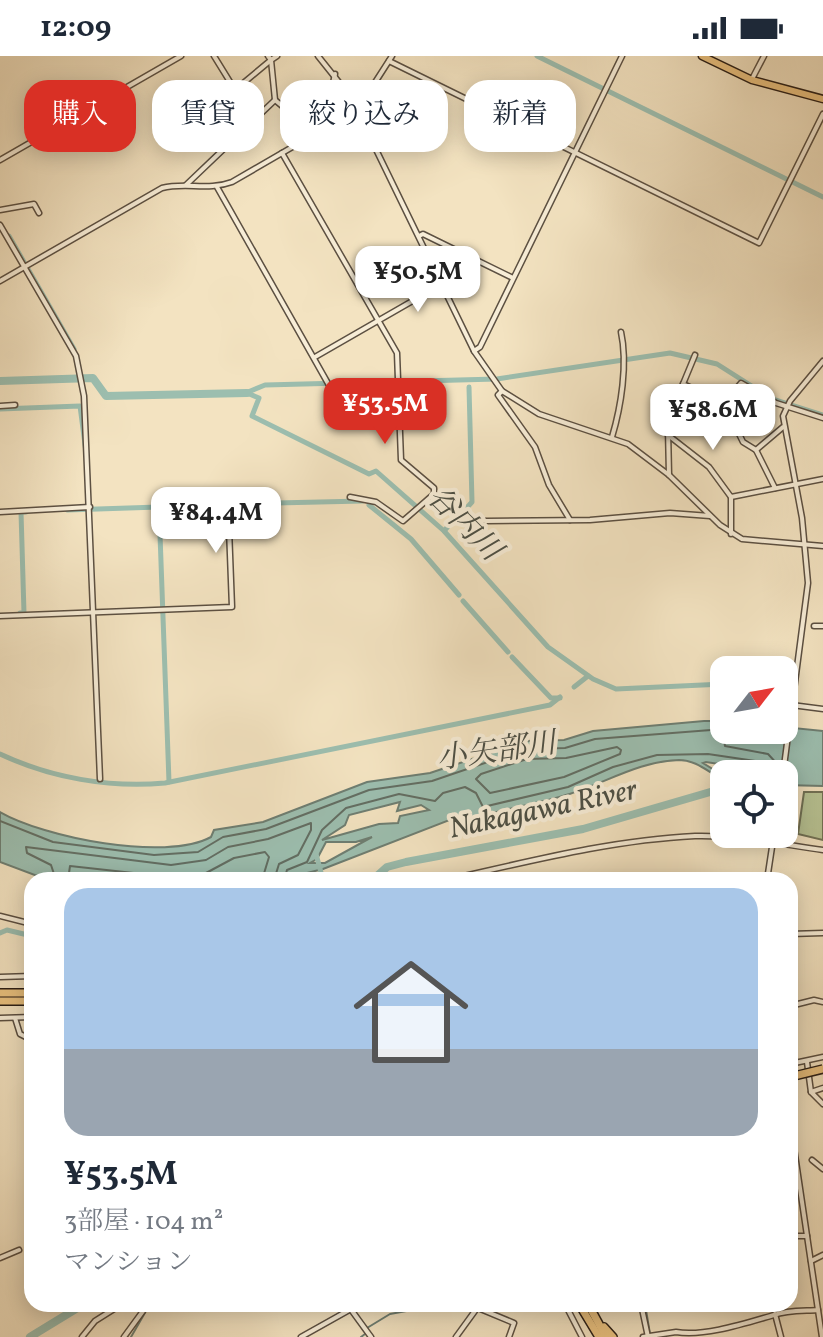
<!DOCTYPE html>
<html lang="ja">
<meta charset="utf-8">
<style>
body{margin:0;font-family:Vollkorn,"Noto Serif JP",serif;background:#f2f2f3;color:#1f2937;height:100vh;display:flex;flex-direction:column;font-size:30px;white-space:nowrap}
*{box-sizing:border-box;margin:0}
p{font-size:26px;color:#747a83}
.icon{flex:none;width:44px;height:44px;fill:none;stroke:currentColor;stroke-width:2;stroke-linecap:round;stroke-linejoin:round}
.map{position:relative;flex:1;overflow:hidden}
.sheet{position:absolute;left:24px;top:816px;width:774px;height:440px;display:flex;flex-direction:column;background:#fff;border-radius:24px;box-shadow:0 4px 20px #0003}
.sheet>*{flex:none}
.top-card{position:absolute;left:24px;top:24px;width:776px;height:72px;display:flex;gap:16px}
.needle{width:52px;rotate:59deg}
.buttons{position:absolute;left:710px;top:600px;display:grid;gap:16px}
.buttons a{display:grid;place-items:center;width:88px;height:88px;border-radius:16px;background:#fff;box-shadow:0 4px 20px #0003;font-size:40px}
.price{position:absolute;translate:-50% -68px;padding:0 18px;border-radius:16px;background:#fff;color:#222;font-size:26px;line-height:52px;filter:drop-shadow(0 2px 4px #0008)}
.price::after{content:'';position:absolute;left:50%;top:48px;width:24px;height:18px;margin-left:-12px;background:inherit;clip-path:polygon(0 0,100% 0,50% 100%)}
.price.active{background:#d93025;color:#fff}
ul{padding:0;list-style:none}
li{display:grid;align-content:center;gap:16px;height:424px;padding:0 40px}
li span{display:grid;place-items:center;height:248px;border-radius:24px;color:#555}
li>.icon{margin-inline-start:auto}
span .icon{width:144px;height:144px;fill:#fffc;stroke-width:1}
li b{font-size:34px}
.chip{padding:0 28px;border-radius:24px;background:#fff;box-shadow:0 4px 20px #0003;font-size:28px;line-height:72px}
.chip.active{background:#d93025;color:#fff}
.status{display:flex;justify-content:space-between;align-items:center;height:56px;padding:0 40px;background:#fff;direction:ltr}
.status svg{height:22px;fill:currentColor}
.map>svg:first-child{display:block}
.green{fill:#b8c495;stroke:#717256;stroke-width:2}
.water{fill:#9cbeaf;stroke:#6e7e72;stroke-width:2;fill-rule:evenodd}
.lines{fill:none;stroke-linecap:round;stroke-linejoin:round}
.shore{stroke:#636e63;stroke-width:2}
.stream{stroke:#6e7e72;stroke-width:2}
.canal{stroke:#9cbeaf;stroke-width:5}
.river{stroke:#9cbeaf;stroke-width:8}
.minor-casing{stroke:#5c5042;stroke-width:7}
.tertiary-casing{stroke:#5c5042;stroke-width:7}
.primary-casing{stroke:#2a1f17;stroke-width:9}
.motorway-casing{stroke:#2a1f17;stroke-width:10}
.minor{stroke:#f7edd7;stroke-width:4}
.tertiary{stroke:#f7edd7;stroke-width:4}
.primary{stroke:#eac280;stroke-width:6}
.motorway{stroke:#eac280;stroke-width:7}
.motorway-bridge-casing{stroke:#2a1f17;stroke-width:10;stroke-linecap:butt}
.motorway-bridge{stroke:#eac280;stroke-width:7}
.labels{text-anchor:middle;stroke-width:8;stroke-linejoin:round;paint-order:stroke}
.water-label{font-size:30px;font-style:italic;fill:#4c4f45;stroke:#f7edd7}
</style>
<div class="status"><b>12:09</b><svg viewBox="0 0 49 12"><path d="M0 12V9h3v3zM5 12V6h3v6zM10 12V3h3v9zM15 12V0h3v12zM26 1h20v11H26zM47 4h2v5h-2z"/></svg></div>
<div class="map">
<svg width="823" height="1281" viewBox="0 0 823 1281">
<rect width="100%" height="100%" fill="#f3e3c1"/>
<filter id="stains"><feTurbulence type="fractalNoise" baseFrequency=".0025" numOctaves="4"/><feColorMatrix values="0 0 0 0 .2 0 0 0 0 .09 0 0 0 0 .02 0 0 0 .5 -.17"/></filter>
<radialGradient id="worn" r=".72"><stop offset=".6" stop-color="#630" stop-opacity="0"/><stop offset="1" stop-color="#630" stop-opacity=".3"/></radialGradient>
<path class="green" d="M804 736H823V784L798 778Z"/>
<path class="water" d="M704 665H724V674H784V671L823 675V730L784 729V718L706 706 703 707 724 720V724C709 717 697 704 679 704 638 705 604 728 566 739 528 751 489 754 452 771L457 761 323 813 279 824H48L0 806V756C43 781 165 806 211 781L214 774 263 766 367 726 430 717 526 685 564 684 593 675ZM400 746 397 755 421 749 429 754 400 760 398 767 379 768 322 784 345 769 349 759ZM372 781 325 807H310L317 803 326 786H356Z"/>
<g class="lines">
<g class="shore">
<path d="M739 674 724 684 725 690 768 698 780 711"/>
<path d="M617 691 621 694 620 698 564 721 490 737 476 723 481 718 527 703 566 702Z"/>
<path d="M0 765 53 786 154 799 198 796 223 781 266 773 369 734 432 725 526 693 565 692 595 683 724 673"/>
<path d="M56 824 51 809 27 797 26 791 171 809 206 804 228 791 268 783 311 767V774L298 799 279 808 274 824"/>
<path d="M68 824 70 810 170 821 206 817 234 802 265 796 269 801 262 824"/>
<path d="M284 824 287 814 307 806 322 774 346 752 399 738 435 745 443 737 465 731 476 737 483 751 568 731 613 711 657 699 708 698 762 706 769 711 770 718"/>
</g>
<g class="stream">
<path d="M645 1248 650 1278"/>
<path d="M367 1272 390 1258 445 1248"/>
<path d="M131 1281 150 1248"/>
<path d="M361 1281 365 1278"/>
</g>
<g class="canal">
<path d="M537 0 823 141"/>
<path d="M9 180 74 293"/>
<path d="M248 336 265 329 497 323 670 297 717 308 772 343 823 359"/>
<path d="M247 337 259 342 252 360 369 418 376 415 444 475 548 591 593 623 616 633 724 628"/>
<path d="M0 353 80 350 86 396"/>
<path d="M231 448 363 445"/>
<path d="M369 449 411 483 459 539"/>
<path d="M67 454 159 451 169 726"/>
<path d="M464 455 472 446 469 331"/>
<path d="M444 475 452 466"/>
<path d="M463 545 508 596"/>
<path d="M20 557H24L21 456H26"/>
<path d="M512 601 551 642H560"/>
<path d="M574 631 588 620"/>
<path d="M0 698C51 722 109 732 165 727L550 649 560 641"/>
<path d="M316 798 323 824"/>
<path d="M0 877 7 874 32 880"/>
</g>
<g class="river">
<path d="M0 325 93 322 106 340 247 337"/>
<path d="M377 824V820L387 811 406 806 583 773 724 732"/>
<path d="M30 1281 84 1248"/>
</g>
<defs>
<g id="minor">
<path d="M214 0 235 34 271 4 268 0"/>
<path d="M277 0 271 4 275 44 287 54 302 85"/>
<path d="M389 5 759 187 823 58"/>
<path d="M752 23 764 0"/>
<path d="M358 53 392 0"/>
<path d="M323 73 335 18"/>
<path d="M282 97 397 297 401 404 434 432V438L465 461 486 465 590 464 670 457 710 460"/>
<path d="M0 104 181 0"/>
<path d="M186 129 275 44"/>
<path d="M217 131 330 331"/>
<path d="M0 154 34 148 39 157"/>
<path d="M0 169 76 300 84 340 100 723"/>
<path d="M419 180 423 178 513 222"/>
<path d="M474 295 480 291 622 0"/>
<path d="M695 299 683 328 724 347"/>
<path d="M315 301 442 228"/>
<path d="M502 335 498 339 535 391 549 429 570 464"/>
<path d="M0 350 15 349"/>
<path d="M668 379 709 411 731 441V478"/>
<path d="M612 381C621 351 628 308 621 276"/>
<path d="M756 394 783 371"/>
<path d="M669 419 668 373 676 362 683 328"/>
<path d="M775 432 756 394 743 386 724 347 741 327 776 347 823 362"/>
<path d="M350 441 376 446 403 465 434 438"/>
<path d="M731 441 823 423"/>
<path d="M0 456 90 451"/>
<path d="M0 560 232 551 228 446"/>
<path d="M814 570H823"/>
<path d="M784 648 823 653"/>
<path d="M446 824C527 806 611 784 695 780 738 779 780 788 823 794"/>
<path d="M0 860 32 868"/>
<path d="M790 878 823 877"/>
<path d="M0 921 32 920"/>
<path d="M790 950 814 944 823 946"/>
<path d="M0 962 32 961"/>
<path d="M15 962 20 978 32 984"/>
<path d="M807 1006 811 1036 823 1048"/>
<path d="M790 1008 823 1001"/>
<path d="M811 1036 823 1032"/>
<path d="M812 1104 823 1113"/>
<path d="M790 1180H807"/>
<path d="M0 1202 19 1194"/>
<path d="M811 1205 823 1199"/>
<path d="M347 1248 371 1281"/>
<path d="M565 1248 582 1281"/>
<path d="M641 1248 648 1281"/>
<path d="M478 1252 514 1267 509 1281"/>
<path d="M775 1258 781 1281"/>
<path d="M124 1281 143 1255 141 1248"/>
<path d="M301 1281 351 1253"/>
<path d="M456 1281 480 1248"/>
<path d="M643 1281 676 1276C704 1281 746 1267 774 1259 787 1254 804 1255 818 1254"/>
</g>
<g id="tertiary">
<path d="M318 0 350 40 474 295 502 335 539 358 628 388 669 419 720 469 742 483 823 490"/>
<path d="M0 225 162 132C186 126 208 135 232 126L358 53"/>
<path d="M783 718 808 527 802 462 783 360 790 345 823 305"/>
<path d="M767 824 774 778"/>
<path d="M790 1065 822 1281"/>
<path d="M82 1281 95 1265 122 1248"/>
</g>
<path id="primary" d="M702 0 752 24 823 43"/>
<g id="motorway">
<path d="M0 937H32"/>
<path d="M0 945H32"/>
<path d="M579 1248 599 1281"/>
<path d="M588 1248 606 1281"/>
<path d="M604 1271 613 1281"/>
</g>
</defs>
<use href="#minor" class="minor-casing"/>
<use href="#tertiary" class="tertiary-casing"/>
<use href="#primary" class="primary-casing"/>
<use href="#motorway" class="motorway-casing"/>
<use href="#minor" class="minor"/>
<use href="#tertiary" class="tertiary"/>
<use href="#primary" class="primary"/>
<use href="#motorway" class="motorway"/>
<defs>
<path id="motorway-bridge" d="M790 1021 823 1013"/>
</defs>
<use href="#motorway-bridge" class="motorway-bridge-casing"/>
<use href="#motorway-bridge" class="motorway-bridge"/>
</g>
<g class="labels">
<g class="water-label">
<text transform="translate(465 467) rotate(45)" y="10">谷内川</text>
<text transform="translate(496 694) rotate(-8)" y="10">小矢部川</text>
<text transform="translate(543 752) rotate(-12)" y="10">Nakagawa River</text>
</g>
</g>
<rect width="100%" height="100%" filter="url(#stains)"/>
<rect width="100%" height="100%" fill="url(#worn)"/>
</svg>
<div class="buttons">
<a><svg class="needle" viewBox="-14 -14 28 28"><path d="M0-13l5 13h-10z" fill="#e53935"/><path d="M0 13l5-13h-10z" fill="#747a83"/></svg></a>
<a><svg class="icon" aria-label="locate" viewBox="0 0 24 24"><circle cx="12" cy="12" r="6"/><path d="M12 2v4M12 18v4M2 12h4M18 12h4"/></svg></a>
</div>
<b class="price" style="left:418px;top:258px">¥50.5M</b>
<b class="price active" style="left:385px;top:390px">¥53.5M</b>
<b class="price" style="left:713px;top:396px">¥58.6M</b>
<b class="price" style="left:216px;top:499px">¥84.4M</b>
<div class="top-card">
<a class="chip active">購入</a>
<a class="chip">賃貸</a>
<a class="chip">絞り込み</a>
<a class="chip">新着</a>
</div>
<section class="sheet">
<ul>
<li><span style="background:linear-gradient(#a9c7e8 65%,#9aa5b1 0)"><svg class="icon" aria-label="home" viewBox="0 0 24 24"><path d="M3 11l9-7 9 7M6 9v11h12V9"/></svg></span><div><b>¥53.5M</b><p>3部屋 · 104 m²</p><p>マンション</p></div></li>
</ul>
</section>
</div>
